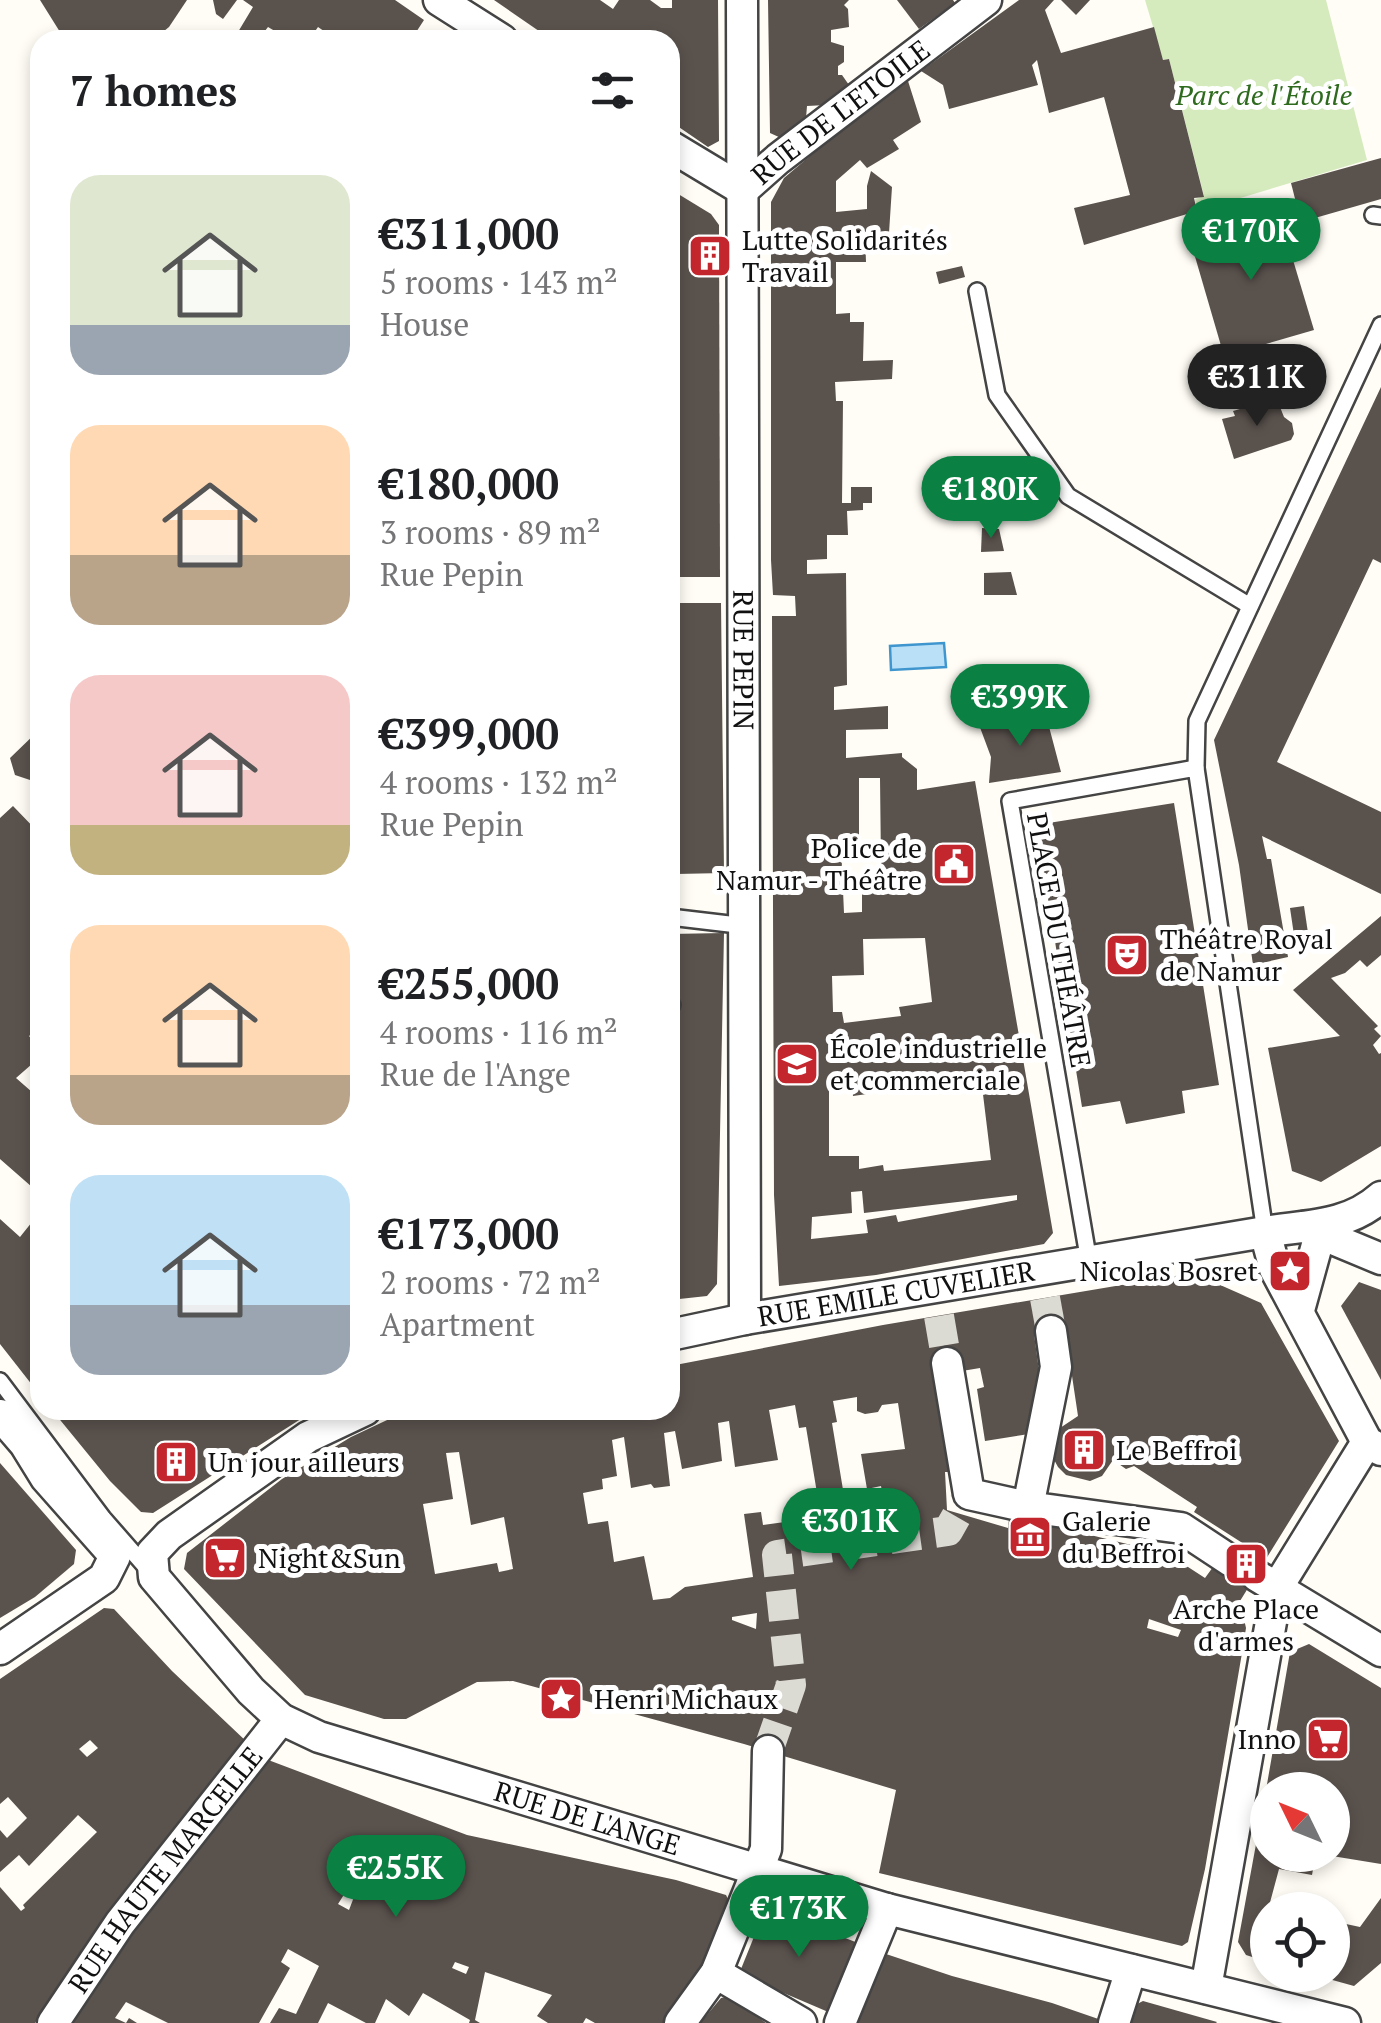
<!DOCTYPE html>
<meta charset="utf-8">
<style>
body{margin:0;font-family:"PT Serif",serif;background:#f2f2f2;color:#202124;height:100vh;display:flex;flex-direction:column;font-size:38px;white-space:nowrap}
*{box-sizing:border-box;margin:0}
p{font-size:32px;color:#757577}
.icon{flex:none;width:55px;height:55px;fill:none;stroke:currentColor;stroke-width:2;stroke-linecap:round;stroke-linejoin:round}
.map{position:relative;flex:1;overflow:hidden}
.side{position:absolute;left:30px;top:30px;width:650px;height:1390px;display:flex;flex-direction:column;background:#fff;border-radius:30px;box-shadow:0 5px 15px #0003}
.side>*{flex:none}
.needle{width:65px;rotate:313deg}
.tools{position:absolute;left:1250px;top:1772px;display:grid;gap:20px}
.tools a{display:grid;place-items:center;width:100px;height:100px;border-radius:50%;background:#fff;box-shadow:0 5px 15px #0003;font-size:50px}
.price{position:absolute;translate:-50% -85px;padding:0 22px;border-radius:35px;background:#0b8043;color:#fff;font-size:32px;line-height:65px;filter:drop-shadow(0 2px 5px #0008)}
.price::after{content:'';position:absolute;left:50%;top:60px;width:30px;height:22px;margin-left:-15px;background:inherit;clip-path:polygon(0 0,100% 0,50% 100%)}
.price.active{background:#222;color:#fff}
ul{padding:0;list-style:none}
li{display:flex;align-items:center;gap:30px;height:250px;padding:0 40px}
li span{display:grid;place-items:center;flex:none;width:280px;height:200px;border-radius:30px;color:#555}
li>.icon{margin-inline-start:auto}
span .icon{width:120px;height:120px;fill:#fffc;stroke-width:1}
li b{font-size:42px}
h2{display:flex;justify-content:space-between;align-items:center;height:120px;padding:0 40px;font-size:42px}
.map>svg:first-child{display:block}
.green{fill:#d5ebbd}
.water{fill:#b9e0f7;stroke:#3f96cf;stroke-width:2.5}
.building{fill:#5a524d;fill-rule:evenodd}
.lines{fill:none;stroke-linecap:round;stroke-linejoin:round}
.street-tunnel{stroke:#dbdad3;stroke-width:30;stroke-dasharray:30 15;stroke-linecap:butt}
.lane-casing{stroke:#444;stroke-width:20}
.street-casing{stroke:#444;stroke-width:35}
.lane{stroke:#fff;stroke-width:15}
.street{stroke:#fff;stroke-width:30}
.labels{text-anchor:middle;stroke-width:10;stroke-linejoin:round;paint-order:stroke}
.park-label{font-size:28px;font-style:italic;fill:#2f6b1f;stroke:#fff}
.street-label{font-size:28px;fill:#111;stroke:#fff}
.poi-label{font-size:28px;fill:#111;stroke:#fff;text-anchor:start}
</style>
<div class="map">
<svg width="1381" height="2023" viewBox="0 0 1381 2023">
<rect width="100%" height="100%" fill="#fffdf5"/>
<path class="green" d="M1145 0H1326L1367 160 1197 211 1195 199 1204 196 1169 59 1163 60Z"/>
<path class="water" d="M944 643 946 667 891 670 890 646Z"/>
<g class="building">
<path d="M40 0H187L169 27 153 40H65Z"/>
<path d="M213 0H237L223 19 216 14Z"/>
<path d="M243 0H395L424 20 411 40H337L318 27 309 40H283L285 37 268 27 258 40H251L238 32 253 7Z"/>
<path d="M494 0H600L613 9 619 0H650L661 8H672V0H718L719 141 708 147 670 121V40H552Z"/>
<path d="M768 0H849L844 5 848 9 849 27 831 30V42L844 46V62L838 66V75H842L849 85 826 105 807 106 806 118 781 138 770 133Z"/>
<path d="M897 0H953L955 3 919 29Z"/>
<path d="M1019 0H1054L1045 10 1061 53 1154 27 1163 60 1169 59 1204 197 1194 198 1197 211 1084 245 1074 208 1130 195 1104 97 1049 113 1037 60 1032 65 1038 85 949 109 943 85 921 71Z"/>
<path d="M1061 0H1090L1076 15Z"/>
<path d="M908 81 921 122 893 140 899 149 867 168 860 160 836 181V212L867 209V186L871 171 892 187 889 233 865 234 866 262H836V314L850 313V322H864L863 361 893 360 892 379 835 382 836 401H843L842 503H851V487H872V503H863V510L847 511 848 535H827V559L807 560V574L846 573 847 685 834 687V710L888 706V729L846 730V758L902 753V757L917 769V790L975 781 1053 1233 1044 1244 876 1275 779 1286 774 1195 772 616H796L795 596 773 595 771 560V202L784 178 836 134ZM859 778H880L881 864 862 888V912L844 913 841 845 859 844ZM925 938 932 1002 899 1007 901 1016 844 1023 842 1012H833L832 976 864 975 863 939ZM981 1078 991 1160 884 1171 883 1165 859 1169V1156H829V1081L851 1080 853 1096ZM862 1191 864 1213 1017 1195V1200L898 1222 896 1215 866 1220 868 1233 811 1239 812 1217 852 1213 851 1192Z"/>
<path d="M1381 158V199L1301 222 1291 183Z"/>
<path d="M670 189 711 214 719 225 720 577H670Z"/>
<path d="M1278 210 1314 330 1224 356 1189 236Z"/>
<path d="M962 266 965 277 939 284 936 272Z"/>
<path d="M1381 387V563L1373 559 1277 762 1381 812V894L1262 836 1267 859H1271L1288 957 1253 965 1239 865 1214 740Z"/>
<path d="M1264 402 1265 406 1278 402 1284 417 1292 423 1294 434 1291 440 1234 459 1222 419 1235 416 1233 411Z"/>
<path d="M982 528 999 529 1004 551 981 552Z"/>
<path d="M1011 572 1017 595H984V573Z"/>
<path d="M670 603H721L724 873 676 874 670 879V784L677 783V759H670Z"/>
<path d="M40 719V774L33 781 15 775 10 758 39 730 34 725Z"/>
<path d="M1047 719 1061 772 989 783 991 757 978 722Z"/>
<path d="M1174 803 1219 1085 1182 1091 1185 1113 1126 1124 1120 1101 1082 1107 1036 825Z"/>
<path d="M13 806 40 834V889L34 894 40 900V1028L29 1036 40 1049V1057L16 1078 40 1099V1194L0 1159V818Z"/>
<path d="M1304 906 1308 933 1294 935 1290 908Z"/>
<path d="M1381 916V955L1367 967 1360 960 1345 973 1331 978 1378 1026 1374 1029 1381 1036 1373 1045 1379 1054 1381 1053V1146L1321 1182 1292 1171 1268 1048 1340 1036 1293 990Z"/>
<path d="M724 933 717 1284 707 1296 670 1300V1012H678V992H670V934Z"/>
<path d="M40 1212V1395L0 1344V1219L20 1237Z"/>
<path d="M1193 1273 1261 1303 1339 1441 1240 1601 1246 1628 1242 1653 1205 1869 1188 1942 1182 1946 879 1873 896 1790 744 1744 513 1681 477 1682 406 1719H384L305 1695 184 1569 187 1553 282 1479 351 1437 402 1413 418 1410H670V1366L883 1325ZM1065 1329 1078 1416 1057 1430 1052 1456 1058 1467 1066 1475 1090 1481 1102 1476 1113 1460 1126 1469 1134 1466 1197 1507 1194 1512 1244 1544 1224 1574 1213 1567 1205 1578 1168 1554 1021 1518V1521L1009 1519 1008 1528 947 1510 945 1472H954L956 1372 980 1368 984 1387 977 1389 985 1441 1029 1434 1040 1378 1034 1334ZM857 1397V1411L865 1414 878 1412 882 1405 898 1403 905 1449 861 1454 867 1489 881 1486 885 1507 847 1514 832 1423 837 1422 833 1401ZM795 1405 799 1428 806 1427 821 1517 763 1525 761 1512 744 1514 753 1577 685 1587 670 1598 653 1600 644 1556 614 1562 608 1521 588 1524 583 1493 603 1489 602 1479 617 1476 612 1440 624 1437 631 1488 651 1484 654 1488 670 1486 664 1433 675 1431 682 1469 722 1461 718 1423 729 1421 735 1467 778 1460 769 1410ZM459 1452 471 1525 504 1517 513 1569 499 1572 497 1563 435 1574 423 1504 453 1499 446 1453ZM757 1613 756 1629 732 1620V1617ZM1149 1619 1181 1630 1178 1637 1147 1628Z"/>
<path d="M1359 1282 1381 1290V1380L1341 1306Z"/>
<path d="M52 1410 200 1412 315 1410 153 1513 141 1512 110 1481Z"/>
<path d="M0 1463 76 1550 74 1564 35 1597 0 1618Z"/>
<path d="M104 1608 114 1609 172 1671 248 1743 68 1972 35 2023H0V1887L21 1911 25 1908 23 1905 97 1832 78 1815 29 1866 19 1855 0 1872V1830L7 1838 27 1818 8 1797 0 1804V1679ZM90 1740 98 1748 87 1757 79 1749Z"/>
<path d="M1309 1644 1381 1688V1864L1332 1856V1790H1266L1290 1652Z"/>
<path d="M263 1758 467 1835 676 1880 726 1895 731 1905 712 1948 664 2023H595L586 2018 583 2023H548L537 2016 552 1995 485 1972 475 2020 480 2023H469L470 2020 423 1993 409 2016 386 1999 375 2023H366L328 2003 318 2023H270L279 2008 296 2014 319 1966 288 1949 281 1962 290 1968 259 2023H168L126 2002 115 2018 126 2023 129 2018 137 2023H63ZM345 1893 354 1897 349 1910 338 1904ZM455 1962 469 1967 466 1974 452 1968Z"/>
<path d="M1266 1790 1268 1855H1300L1299 1861 1314 1864 1312 1875 1279 1869 1268 1910V1962L1246 1955 1238 1942Z"/>
<path d="M1381 1898V1963L1354 1986 1318 1976 1332 1975V1921L1360 1927Z"/>
<path d="M766 1907 858 1943 833 2014 739 1974Z"/>
<path d="M886 1954 952 1976 1052 2003 1110 2023H851L880 1958Z"/>
<path d="M730 1996 766 2023H700L721 1998Z"/>
<path d="M1143 2001 1217 2022 1216 2023H1127L1133 2006Z"/>
</g>
<g class="lines">
<g class="street-tunnel">
<path d="M1045 1298 1051 1331"/>
<path d="M939 1316 947 1363"/>
<path d="M768 1751 791 1685 777 1555 948 1531 969 1494"/>
</g>
<defs>
<g id="lane">
<path d="M1373 215 1381 216"/>
<path d="M977 291 997 395 1068 496 1250 606"/>
<path d="M1196 768 1197 721 1381 325"/>
<path d="M670 917 746 926"/>
<path d="M670 1004 672 1005"/>
<path d="M1089 1262 1010 801 1196 768 1265 1232"/>
<path d="M0 1381 103 1518 152 1574"/>
</g>
<g id="street">
<path d="M439 0 502 40"/>
<path id="s1" d="M742 0 745 1319"/>
<path d="M670 146 743 190"/>
<path id="s2" d="M743 190 778 159 986 0"/>
<path d="M1304 1227 1381 1259"/>
<path d="M1265 1232 1275 1269 1367 1442 1381 1450"/>
<path d="M1299 1310 1320 1234"/>
<path d="M1051 1331 1056 1367 1028 1507 1181 1528 1231 1561"/>
<path id="s3" d="M670 1335 745 1319 1265 1232C1308 1225 1347 1227 1381 1197"/>
<path d="M947 1363 969 1494 1028 1507"/>
<path id="s4" d="M365 1410 308 1437 169 1535 152 1553 154 1577 251 1691 281 1719 319 1737 887 1909 1345 2023"/>
<path d="M0 1415 25 1444 46 1478 115 1556 104 1578 0 1649"/>
<path d="M1257 1576 1381 1651"/>
<path d="M716 1973 801 2023"/>
<path d="M1206 1988 1277 1588 1367 1442"/>
<path id="s5" d="M53 2023 120 1923 281 1719"/>
<path d="M680 2023 716 1973 766 1849 768 1751"/>
<path d="M840 2023 887 1909"/>
<path d="M1114 2023 1131 1970"/>
</g>
</defs>
<use href="#lane" class="lane-casing"/>
<use href="#street" class="street-casing"/>
<use href="#lane" class="lane"/>
<use href="#street" class="street"/>
</g>
<defs>
<symbol id="building-square" viewBox="-11 -11 22 22"><rect x="-9" y="-9" width="18" height="18" rx="4" fill="#c4262e" stroke="#fff"/><path d="M-4-6H4V6H1V3H-1V6H-4ZM-2.5-4.3h1.7v1.8h-1.7ZM.8-4.3h1.7v1.8H.8ZM-2.5-1h1.7V.8h-1.7ZM.8-1h1.7V.8H.8Z" fill="#fff"/></symbol>
<symbol id="civic-square" viewBox="-11 -11 22 22"><rect x="-9" y="-9" width="18" height="18" rx="4" fill="#c4262e" stroke="#fff"/><path d="M-.6-6.5H3V-4.5H.6V-3L4-1V1h2V6H-6V1h2V-1L-.6-3ZM-1.2 2.5V6h2.4V2.5Z" fill="#fff"/></symbol>
<symbol id="theatre-square" viewBox="-11 -11 22 22"><rect x="-9" y="-9" width="18" height="18" rx="4" fill="#c4262e" stroke="#fff"/><path d="M-5-5.5Q0-4 5-5.5V0Q5 5 0 6Q-5 5-5 0ZM-3.3-2.5H-1v1.5H-3.3ZM1-2.5H3.3v1.5H1ZM-2.8 1Q0 5.5 2.8 1Z" fill="#fff"/></symbol>
<symbol id="school-square" viewBox="-11 -11 22 22"><rect x="-9" y="-9" width="18" height="18" rx="4" fill="#c4262e" stroke="#fff"/><path d="M0-5L7-2L0 1L-7-2ZM-4 1L0 2.5L4 1V4Q0 6-4 4Z" fill="#fff"/></symbol>
<symbol id="sight-square" viewBox="-11 -11 22 22"><rect x="-9" y="-9" width="18" height="18" rx="4" fill="#c4262e" stroke="#fff"/><path d="M0-6L1.8-2.2L6-1.7L2.9 1.2L3.7 5.4L0 3.3L-3.7 5.4L-2.9 1.2L-6-1.7L-1.8-2.2Z" fill="#fff"/></symbol>
<symbol id="museum-square" viewBox="-11 -11 22 22"><rect x="-9" y="-9" width="18" height="18" rx="4" fill="#c4262e" stroke="#fff"/><path d="M0-6L6-3V-2H-6V-3ZM-5-1h2V3h-2ZM-1-1h2V3h-2ZM3-1h2V3H3ZM-6 4H6V6H-6Z" fill="#fff"/></symbol>
<symbol id="supermarket-square" viewBox="-11 -11 22 22"><rect x="-9" y="-9" width="18" height="18" rx="4" fill="#c4262e" stroke="#fff"/><path d="M-6-5.5h2.5l.6 2H6L4.5 2H-2.5L-4.4-4H-6ZM-1.5 3.2a1.3 1.3 0 1 0 .1 0ZM3 3.2a1.3 1.3 0 1 0 .1 0Z" fill="#fff"/></symbol>
</defs>
<g fill-rule="evenodd">
<use href="#building-square" x="685" y="231" width="50" height="50"/>
<use href="#civic-square" x="929" y="839" width="50" height="50"/>
<use href="#theatre-square" x="1102" y="930" width="50" height="50"/>
<use href="#school-square" x="772" y="1039" width="50" height="50"/>
<use href="#sight-square" x="1265" y="1246" width="50" height="50"/>
<use href="#building-square" x="1059" y="1425" width="50" height="50"/>
<use href="#building-square" x="151" y="1437" width="50" height="50"/>
<use href="#museum-square" x="1005" y="1512" width="50" height="50"/>
<use href="#supermarket-square" x="200" y="1533" width="50" height="50"/>
<use href="#building-square" x="1221" y="1539" width="50" height="50"/>
<use href="#sight-square" x="536" y="1674" width="50" height="50"/>
<use href="#supermarket-square" x="1303" y="1714" width="50" height="50"/>
</g>
<g class="labels">
<g class="park-label">
<text x="1264" y="105">Parc de l'Étoile</text>
</g>
<g class="street-label">
<text dy="10" stroke="none"><textPath href="#s2" startOffset="125">RUE DE L'ETOILE</textPath></text>
<text dy="10" stroke="none"><textPath href="#s1" startOffset="660">RUE PEPIN</textPath></text>
<text transform="translate(1059 940) rotate(80)" y="10">PLACE DU THÉÂTRE</text>
<text dy="10" stroke="none"><textPath href="#s3" startOffset="230">RUE EMILE CUVELIER</textPath></text>
<text dy="10" stroke="none"><textPath href="#s4" startOffset="795">RUE DE L'ANGE</textPath></text>
<text dy="10" stroke="none"><textPath href="#s5" startOffset="190">RUE HAUTE MARCELLE</textPath></text>
</g>
<g class="poi-label">
<text x="742" y="250">Lutte Solidarités<tspan x="742" dy="32">Travail</tspan></text>
<text x="922" y="858" text-anchor="end">Police de<tspan x="922" dy="32">Namur - Théâtre</tspan></text>
<text x="1160" y="949">Théâtre Royal<tspan x="1160" dy="32">de Namur</tspan></text>
<text x="830" y="1058">École industrielle<tspan x="830" dy="32">et commerciale</tspan></text>
<text x="1258" y="1281" text-anchor="end">Nicolas Bosret</text>
<text x="1116" y="1460">Le Beffroi</text>
<text x="208" y="1472">Un jour ailleurs</text>
<text x="1062" y="1531">Galerie<tspan x="1062" dy="32">du Beffroi</tspan></text>
<text x="258" y="1568">Night&amp;Sun</text>
<text x="1246" y="1619" text-anchor="middle">Arche Place<tspan x="1246" dy="32">d'armes</tspan></text>
<text x="594" y="1709">Henri Michaux</text>
<text x="1296" y="1749" text-anchor="end">Inno</text>
</g>
</g>
</svg>
<div class="tools">
<a><svg class="needle" viewBox="-14 -14 28 28"><path d="M0-13l5 13h-10z" fill="#e53935"/><path d="M0 13l5-13h-10z" fill="#757577"/></svg></a>
<a><svg class="icon" aria-label="locate" viewBox="0 0 24 24"><circle cx="12" cy="12" r="6"/><path d="M12 2v4M12 18v4M2 12h4M18 12h4"/></svg></a>
</div>
<b class="price" style="left:1251px;top:283px">€170K</b>
<b class="price active" style="left:1257px;top:429px">€311K</b>
<b class="price" style="left:991px;top:541px">€180K</b>
<b class="price" style="left:1020px;top:749px">€399K</b>
<b class="price" style="left:851px;top:1573px">€301K</b>
<b class="price" style="left:396px;top:1920px">€255K</b>
<b class="price" style="left:799px;top:1960px">€173K</b>
<section class="side">
<h2>7 homes<svg class="icon" aria-label="filters" viewBox="0 0 24 24"><path d="M4 7h16M4 17h16"/><circle cx="9" cy="7" r="2"/><circle cx="15" cy="17" r="2"/></svg></h2>
<ul>
<li><span style="background:linear-gradient(#dfe7d0 75%,#9aa5b1 0)"><svg class="icon" aria-label="home" viewBox="0 0 24 24"><path d="M3 11l9-7 9 7M6 9v11h12V9"/></svg></span><div><b>€311,000</b><p>5 rooms · 143 m²</p><p>House</p></div></li>
<li><span style="background:linear-gradient(#ffd9b3 65%,#b9a48a 0)"><svg class="icon" aria-label="home" viewBox="0 0 24 24"><path d="M3 11l9-7 9 7M6 9v11h12V9"/></svg></span><div><b>€180,000</b><p>3 rooms · 89 m²</p><p>Rue Pepin</p></div></li>
<li><span style="background:linear-gradient(#f6c9c9 75%,#c2b280 0)"><svg class="icon" aria-label="home" viewBox="0 0 24 24"><path d="M3 11l9-7 9 7M6 9v11h12V9"/></svg></span><div><b>€399,000</b><p>4 rooms · 132 m²</p><p>Rue Pepin</p></div></li>
<li><span style="background:linear-gradient(#ffd9b3 75%,#b9a48a 0)"><svg class="icon" aria-label="home" viewBox="0 0 24 24"><path d="M3 11l9-7 9 7M6 9v11h12V9"/></svg></span><div><b>€255,000</b><p>4 rooms · 116 m²</p><p>Rue de l'Ange</p></div></li>
<li><span style="background:linear-gradient(#bfe0f5 65%,#9aa5b1 0)"><svg class="icon" aria-label="home" viewBox="0 0 24 24"><path d="M3 11l9-7 9 7M6 9v11h12V9"/></svg></span><div><b>€173,000</b><p>2 rooms · 72 m²</p><p>Apartment</p></div></li>
</ul>
</section>
</div>
